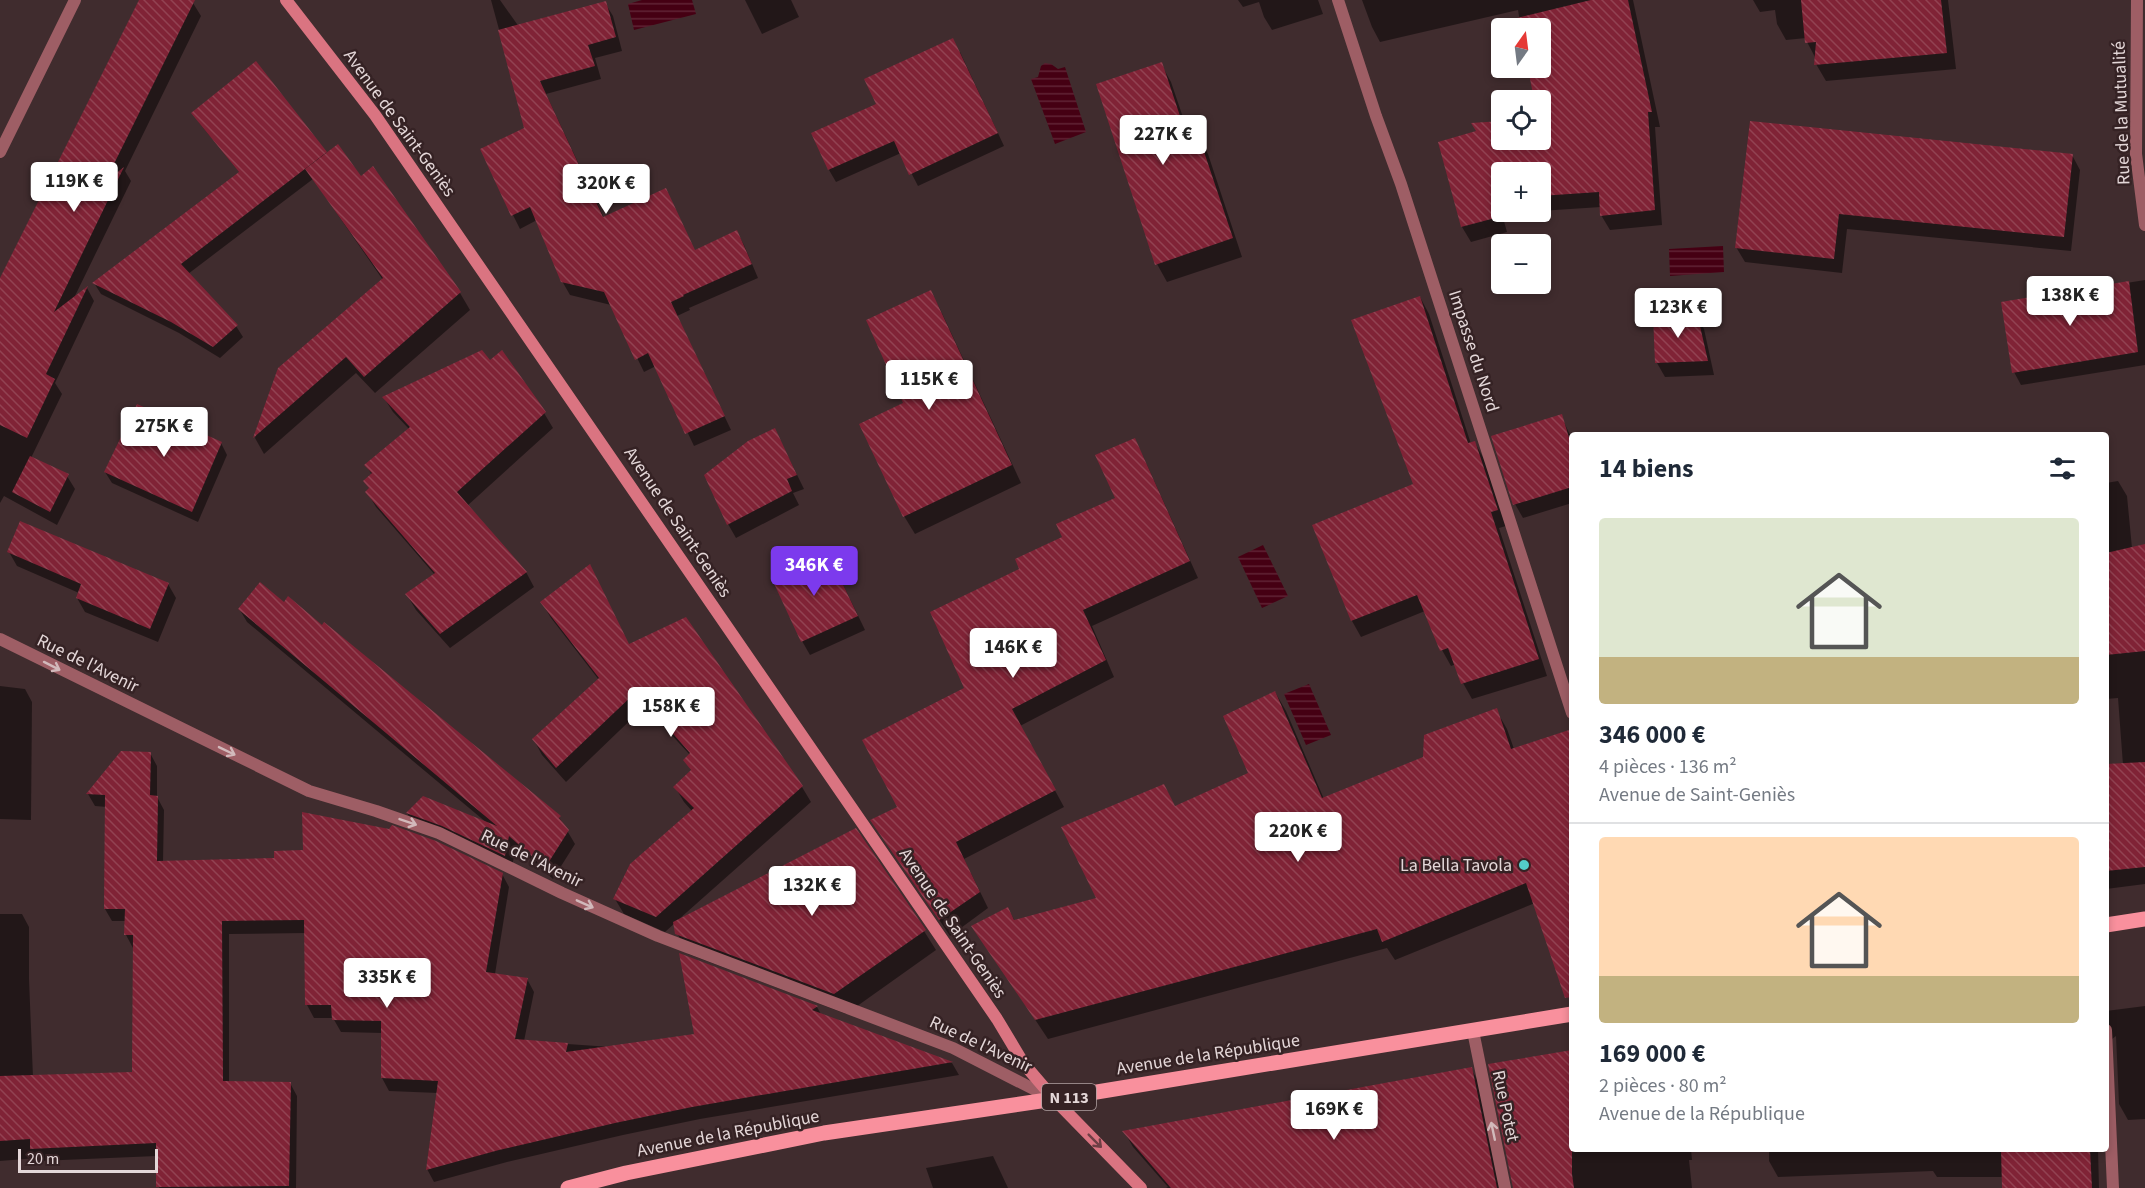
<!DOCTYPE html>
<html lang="fr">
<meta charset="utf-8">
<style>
body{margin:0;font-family:"Source Sans 3",sans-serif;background:#f6f6f7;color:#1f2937;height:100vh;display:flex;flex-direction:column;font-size:22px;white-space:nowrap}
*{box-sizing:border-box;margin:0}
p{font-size:20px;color:#747a83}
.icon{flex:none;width:33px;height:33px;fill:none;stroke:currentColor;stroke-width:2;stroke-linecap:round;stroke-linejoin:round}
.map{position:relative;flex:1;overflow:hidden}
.details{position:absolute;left:1569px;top:432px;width:540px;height:720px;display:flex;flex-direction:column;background:#fff;border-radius:6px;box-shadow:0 3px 9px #0003}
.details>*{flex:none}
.needle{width:39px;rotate:14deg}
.buttons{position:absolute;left:1491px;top:18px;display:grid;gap:12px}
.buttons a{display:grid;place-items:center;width:60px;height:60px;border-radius:6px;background:#fff;box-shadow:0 3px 9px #0003;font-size:30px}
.scale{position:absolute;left:18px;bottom:15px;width:140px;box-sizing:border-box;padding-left:6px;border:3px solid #e4d7d8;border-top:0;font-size:16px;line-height:21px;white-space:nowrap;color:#e4d7d8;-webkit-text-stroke:4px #352224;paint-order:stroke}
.price{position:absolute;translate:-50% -51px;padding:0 14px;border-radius:6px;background:#fff;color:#222;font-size:20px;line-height:39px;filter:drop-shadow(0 2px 3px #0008)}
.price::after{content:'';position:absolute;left:50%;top:36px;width:18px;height:14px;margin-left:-9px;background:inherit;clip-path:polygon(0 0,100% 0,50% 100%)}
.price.selected{background:#7c3aed;color:#fff}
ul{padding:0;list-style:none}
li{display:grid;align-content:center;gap:12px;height:318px;padding:0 30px}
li+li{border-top:2px solid #e0e1e3}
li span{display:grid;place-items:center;height:186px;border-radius:6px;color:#555}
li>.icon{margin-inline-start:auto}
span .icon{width:108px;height:108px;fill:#fffc;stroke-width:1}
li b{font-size:26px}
h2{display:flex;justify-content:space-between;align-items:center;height:72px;padding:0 30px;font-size:26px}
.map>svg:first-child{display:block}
.water{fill:url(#water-rules)}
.shadow{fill:#0007}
.building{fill:url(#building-back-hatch)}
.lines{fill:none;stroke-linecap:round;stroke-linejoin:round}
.street{stroke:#9e5e65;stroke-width:12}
.secondary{stroke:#da7481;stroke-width:12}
.primary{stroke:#f9909d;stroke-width:15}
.oneway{stroke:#d2b9bb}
.oneway2{stroke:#6f3f45}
.poi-dot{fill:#53cdca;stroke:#352224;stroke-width:2}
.labels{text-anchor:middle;stroke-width:5;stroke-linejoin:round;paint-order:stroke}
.shield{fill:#352224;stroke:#b0a1a2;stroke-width:1.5}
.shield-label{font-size:16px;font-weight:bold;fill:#e4d7d8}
.street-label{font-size:18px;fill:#e4d7d8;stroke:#352224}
.poi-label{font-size:18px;fill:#e4d7d8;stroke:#352224;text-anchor:end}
</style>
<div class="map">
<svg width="2145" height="1188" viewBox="0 0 2145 1188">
<defs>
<pattern id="water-rules" width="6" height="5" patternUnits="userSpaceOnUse" patternTransform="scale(1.5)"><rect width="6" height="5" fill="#450013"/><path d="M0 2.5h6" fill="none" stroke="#602435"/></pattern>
<pattern id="building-back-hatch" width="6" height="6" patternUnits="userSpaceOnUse" patternTransform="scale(1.5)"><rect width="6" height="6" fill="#802336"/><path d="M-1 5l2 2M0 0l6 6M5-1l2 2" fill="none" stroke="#924252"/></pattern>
</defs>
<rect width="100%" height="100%" fill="#402c2e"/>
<g class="water">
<path d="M642 0H692L696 14 634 30 628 4Z"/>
<path d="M1045 63 1051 64 1058 69 1065 67 1086 132 1055 144 1031 79 1038 77 1041 66Z"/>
<path d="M1723 246 1724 272 1670 276 1669 249Z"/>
<path d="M1263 545 1288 596 1262 608 1238 557Z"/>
<path d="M1309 684 1331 735 1306 745 1284 694Z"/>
</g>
<g class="shadow">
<path d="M140 0H187L193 3 201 16 125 171 131 181 74 298 87 288 94 301 55 383 62 394 31 458 67 476 75 489 57 525 4 496 0 503V283Z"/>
<path d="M491 0H500L541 58 605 3 613 16 622 51 595 58 601 79 546 94 604 218 695 251 737 232 744 245 758 278 689 308 690 310 677 316 731 430 694 446 656 366 644 372 611 305 570 295 562 281 537 220 520 229 513 215 482 150 526 129Z"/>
<path d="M745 0H791L799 17 762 34Z"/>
<path d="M1238 0H1318L1323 14 1272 30 1264 17 1259 2 1243 7Z"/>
<path d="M1362 0H1633L1660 127H1655L1662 225 1610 230 1601 215V207L1540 211V172H1502V212H1535L1502 214 1507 232 1471 242 1462 227 1440 143 1540 140V100H1536L1529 68H1540V28H1521L1518 10 1380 42 1372 27Z"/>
<path d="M1753 0H1948L1956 69 1826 81 1816 64V59L1807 42 1806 38 1786 40 1777 24 1775 10 1760 12Z"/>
<path d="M960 52 1004 146 918 186 901 153 836 182 829 170 878 105Z"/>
<path d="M255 63 327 154 361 178 460 293 470 310 375 393 356 373 264 454 255 438 280 369 383 280 313 179 188 274 236 326 243 337 220 358 179 333 101 294 94 283 240 173 200 124 193 113Z"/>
<path d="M1161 64 1171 82 1190 138 1198 136 1208 154 1242 257 1167 282 1157 264Z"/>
<path d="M1751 122 2072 155 2080 170 2071 251 1847 229 1842 273 1745 262 1736 247Z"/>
<path d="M2145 280V365L2021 385 2014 372 2003 303Z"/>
<path d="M930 291 940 309 1021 483 915 534 904 516 905 404Z"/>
<path d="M1420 297 1429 314 1471 444 1475 443 1484 459 1506 526 1499 528 1547 676 1472 699 1463 683 1456 664 1451 666 1442 650 1425 611 1361 637 1352 621 1314 526 1415 485Z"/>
<path d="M1696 315 1704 329 1714 375 1665 377 1657 363Z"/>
<path d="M490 362 544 413 553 428 467 506 526 572 534 587 450 648 416 610 407 595 435 575 376 507 367 492 370 489 365 481 372 475 366 465 409 429 393 412 384 398Z"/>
<path d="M1561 416 1572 439V503L1523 518 1515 504Z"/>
<path d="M775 430 804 489 793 493 799 505 736 538 728 524Z"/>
<path d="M1134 440 1143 456 1198 578 1092 626 1114 677 1020 726 1064 807 964 859 988 908 950 936 873 821 899 808 966 688 1021 570 1116 498Z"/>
<path d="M221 443 227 455 198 522 112 483 105 472Z"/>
<path d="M2118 481 2127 496 2132 548 2145 546V884L2106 889V766L2123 765 2118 698 2106 699V483Z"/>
<path d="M9 552 168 584 176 598 158 642 85 612 77 598 79 593 17 566Z"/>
<path d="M834 566 865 630 810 655 802 641Z"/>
<path d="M542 603 629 645 802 787 811 802 678 920 924 931 936 950 846 1014 688 954 677 933 675 923 665 932 624 914 615 899 692 811 684 802 675 787 692 772 685 760 690 755 645 706 566 782 542 755 534 740 599 680 551 618Z"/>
<path d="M240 610 559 817 575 844 553 879 516 846 512 867 414 825 407 813 487 823 247 622Z"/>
<path d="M0 686 25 689 32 702 31 820 0 819Z"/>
<path d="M1275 692 1286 711 1324 799 1425 758 1496 710 1507 729 1514 749 1572 731V950L1535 903 1395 960 1387 948 1048 1039 973 926 1008 909 1015 921 1098 899 1176 807 1250 773Z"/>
<path d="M150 753 157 766V797L164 810 163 862 502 874 509 887 495 974 527 979 534 992 524 1041 611 1047 696 1035 681 955 817 1007 822 1016 952 1063 959 1075 700 1119 623 1135 507 1162 434 1182 427 1169 438 1093 389 1091 382 1078V1033L341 1032 333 1018H314L307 1005 306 933 229 934V1083H290L297 1096 296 1188H159L157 1156 39 1161 37 1158 0 1161V914H22L29 927V979L33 1077 133 1073V948L126 935V921H112L105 909 107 807 95 806 88 794Z"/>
<path d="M2145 1006V1119L2128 1120 2119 1104 2116 1036 2108 1042 2106 1121V1011Z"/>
<path d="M1572 1052V1149H1691L1692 1160H1689L1692 1188H1514Z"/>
<path d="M1471 1069 1480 1084 1501 1188H1166L1168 1187 1133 1147 1125 1133Z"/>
<path d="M1769 1149H2098L2099 1188H2003V1177H1937L1933 1171 1778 1177 1769 1161Z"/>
<path d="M993 1156 1008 1188H933L926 1168Z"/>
</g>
<g class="building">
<path d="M139 0H195L105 182 124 167 54 312 88 286 46 374 55 379 27 438 0 425V278Z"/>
<path d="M1591 0H1628L1652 112H1648L1655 210 1600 216 1599 192 1540 196V172H1502V198L1494 199 1499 217 1461 227 1438 142 1476 131 1471 123 1502 121V140H1540V100H1534L1528 68H1540V28H1520L1517 18Z"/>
<path d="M1801 0H1941L1947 53 1814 65 1816 42 1805 43Z"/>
<path d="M606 1 616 37 588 45 595 66 540 81 603 217 666 188 695 250 737 230 752 264 683 295 684 296 671 302 725 416 685 434 648 353 635 360 604 292 561 282 530 207 511 216 480 149 524 128 498 30Z"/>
<path d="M953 38 998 133 909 175 894 141 828 170 811 133 876 104 864 79Z"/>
<path d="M256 61 327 152 181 264 238 325 213 347 171 322 92 283 239 172 191 113Z"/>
<path d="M1162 62 1187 137 1198 134 1233 238 1155 265 1096 84Z"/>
<path d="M1750 121 2073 154 2064 237 1839 214 1834 259 1735 248Z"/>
<path d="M338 144 361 176 373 166 461 292 364 377 346 357 253 438 278 368 383 278 305 169Z"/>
<path d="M2129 281 2138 352 2012 373 2001 302Z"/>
<path d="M931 290 1012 465 903 517 859 424 903 403 866 320Z"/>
<path d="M1420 296 1468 443 1475 441 1498 510 1491 512 1539 659 1461 684 1448 648 1440 651 1417 595 1351 621 1312 525 1413 484 1351 320Z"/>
<path d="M1697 313 1708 361 1655 363 1653 315Z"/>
<path d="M482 350 490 360 502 350 546 412 457 492 527 572 440 634 405 594 435 573 365 492 369 488 363 481 372 473 364 465 410 427 382 397Z"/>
<path d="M137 404 222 442 192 512 104 472Z"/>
<path d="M1562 414 1572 448V487L1513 505 1491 436Z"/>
<path d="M775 428 797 475 787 479 792 491 727 525 704 475 748 441Z"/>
<path d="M1135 438 1190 561 1083 610 1106 660 1012 709 1056 790 956 842 980 892 939 920 870 820 897 807 862 740 964 688 930 612 1019 569 1015 559 1062 537 1056 524 1115 498 1095 455Z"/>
<path d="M30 456 69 474 50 512 12 492Z"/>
<path d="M20 521 169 583 150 629 76 598 81 584 7 552Z"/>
<path d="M2145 544V651L2106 655V553Z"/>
<path d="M827 551 858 616 801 642 771 577Z"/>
<path d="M590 564 629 644 686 617 803 786 656 917 613 899 630 864 694 808 673 787 691 770 683 760 690 753 636 692 556 768 532 739 599 678 540 602Z"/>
<path d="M260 582 284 602 288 596 322 625 324 622 561 816 559 818 569 830 545 868 509 836 505 856 442 826 406 813 423 796 497 826 238 609Z"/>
<path d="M1275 691 1322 798 1423 757 1424 735 1497 708 1511 749 1572 729V997L1565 998 1526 883 1382 942 1377 929 1035 1020 971 926 1008 907 1014 920 1096 898 1061 827 1164 784 1175 806 1248 773 1223 716Z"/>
<path d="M121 751 151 752 150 795 158 796 157 861 274 858V851L303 850 302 812 389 829 392 825 436 841 503 873 486 972 528 978 515 1039 568 1043 566 1052 694 1034 679 953 818 1006 812 1010 953 1062 692 1107 615 1123 499 1150 426 1170 438 1081 381 1078V1021L332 1020 331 1005H305L304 920 222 921 223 1081 291 1082 289 1186 156 1187V1143L30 1149V1139L0 1141V1076L132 1072 133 935H124L125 909H104L105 795 86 794Z"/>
<path d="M2145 762V867L2106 871V764Z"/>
<path d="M856 828 926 930 834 994 675 934 673 922Z"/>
<path d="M1572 1050V1174L1574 1188H1513L1488 1064Z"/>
<path d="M1472 1067 1497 1188H1171L1122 1131Z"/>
<path d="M2001 1149H2090L2092 1188H2002Z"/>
</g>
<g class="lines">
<g class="street">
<path d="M1338 0 1376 116 1401 184 1572 713"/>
<path d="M2137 0 2136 154 2145 225"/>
<path d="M0 152 75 0"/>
<path d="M0 639 309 791 376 811 439 833 562 893 658 936 953 1048 1053 1099"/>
<path d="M2106 1030 2113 1188"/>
<path d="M1473 1031 1505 1188"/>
</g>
<path class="secondary" d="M286 0 375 115 997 1019 1024 1064 1054 1099 1141 1188"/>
<g class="primary">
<path d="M2106 925 2145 919"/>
<path d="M568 1188 626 1173 824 1133 1054 1099 1572 1014"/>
</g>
</g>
<defs><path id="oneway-shaft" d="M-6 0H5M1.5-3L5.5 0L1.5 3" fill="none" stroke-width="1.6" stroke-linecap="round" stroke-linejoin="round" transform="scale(1.5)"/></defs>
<g class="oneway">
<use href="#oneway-shaft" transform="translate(52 666) rotate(27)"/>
<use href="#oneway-shaft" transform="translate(227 751) rotate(26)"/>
<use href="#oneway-shaft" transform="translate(408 822) rotate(19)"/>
<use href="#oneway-shaft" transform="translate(585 904) rotate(24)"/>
<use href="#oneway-shaft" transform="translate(1493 1131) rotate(-102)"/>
</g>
<use class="oneway2" href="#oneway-shaft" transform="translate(1095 1141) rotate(45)"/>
<circle class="poi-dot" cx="1524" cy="865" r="6"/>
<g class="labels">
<rect class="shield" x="1042" y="1084" width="54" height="26" rx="4.5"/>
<g class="shield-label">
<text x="1069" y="1103">N 113</text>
</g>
<g class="street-label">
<text transform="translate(2121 113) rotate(-92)" y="6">Rue de la Mutualité</text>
<text transform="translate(400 123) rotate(54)" y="6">Avenue de Saint-Geniès</text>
<text transform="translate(1474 351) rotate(72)" y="6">Impasse du Nord</text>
<text transform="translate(678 522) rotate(56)" y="6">Avenue de Saint-Geniès</text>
<text transform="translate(88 663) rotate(26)" y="6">Rue de l'Avenir</text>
<text transform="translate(532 858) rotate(26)" y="6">Rue de l'Avenir</text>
<text transform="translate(953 923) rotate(56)" y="6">Avenue de Saint-Geniès</text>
<text transform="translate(981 1044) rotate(25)" y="6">Rue de l'Avenir</text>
<text transform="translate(1208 1054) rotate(-9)" y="6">Avenue de la République</text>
<text transform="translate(1506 1106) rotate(78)" y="6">Rue Potet</text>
<text transform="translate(728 1133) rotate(-11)" y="6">Avenue de la République</text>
</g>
<g class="poi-label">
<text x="1512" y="871">La Bella Tavola</text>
</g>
</g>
</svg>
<div class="buttons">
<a><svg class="needle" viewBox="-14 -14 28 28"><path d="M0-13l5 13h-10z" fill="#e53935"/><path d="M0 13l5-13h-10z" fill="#747a83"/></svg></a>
<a><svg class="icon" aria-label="locate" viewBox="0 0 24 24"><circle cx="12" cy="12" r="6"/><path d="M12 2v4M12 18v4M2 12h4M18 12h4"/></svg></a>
<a>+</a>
<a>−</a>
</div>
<div class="scale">20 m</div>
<b class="price" style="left:1163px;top:166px">227K €</b>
<b class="price" style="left:74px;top:213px">119K €</b>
<b class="price" style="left:606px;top:215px">320K €</b>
<b class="price" style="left:2070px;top:327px">138K €</b>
<b class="price" style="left:1678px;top:339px">123K €</b>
<b class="price" style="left:929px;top:411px">115K €</b>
<b class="price" style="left:164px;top:458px">275K €</b>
<b class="price selected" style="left:814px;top:597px">346K €</b>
<b class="price" style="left:1013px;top:679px">146K €</b>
<b class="price" style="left:671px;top:738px">158K €</b>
<b class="price" style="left:1298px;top:863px">220K €</b>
<b class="price" style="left:812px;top:917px">132K €</b>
<b class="price" style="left:387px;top:1009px">335K €</b>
<b class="price" style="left:1334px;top:1141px">169K €</b>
<section class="details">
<h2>14 biens<svg class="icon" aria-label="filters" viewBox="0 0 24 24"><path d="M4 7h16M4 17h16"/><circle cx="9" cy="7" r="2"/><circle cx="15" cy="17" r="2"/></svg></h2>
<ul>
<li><span style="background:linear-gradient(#dfe7d0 75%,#c2b280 0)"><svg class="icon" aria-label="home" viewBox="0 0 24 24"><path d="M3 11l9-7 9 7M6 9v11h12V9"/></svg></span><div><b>346 000 €</b><p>4 pièces · 136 m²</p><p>Avenue de Saint-Geniès</p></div></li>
<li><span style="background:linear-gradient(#ffd9b3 75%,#c2b280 0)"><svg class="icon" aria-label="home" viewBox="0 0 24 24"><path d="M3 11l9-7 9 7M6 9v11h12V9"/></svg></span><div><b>169 000 €</b><p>2 pièces · 80 m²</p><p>Avenue de la République</p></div></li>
</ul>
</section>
</div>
